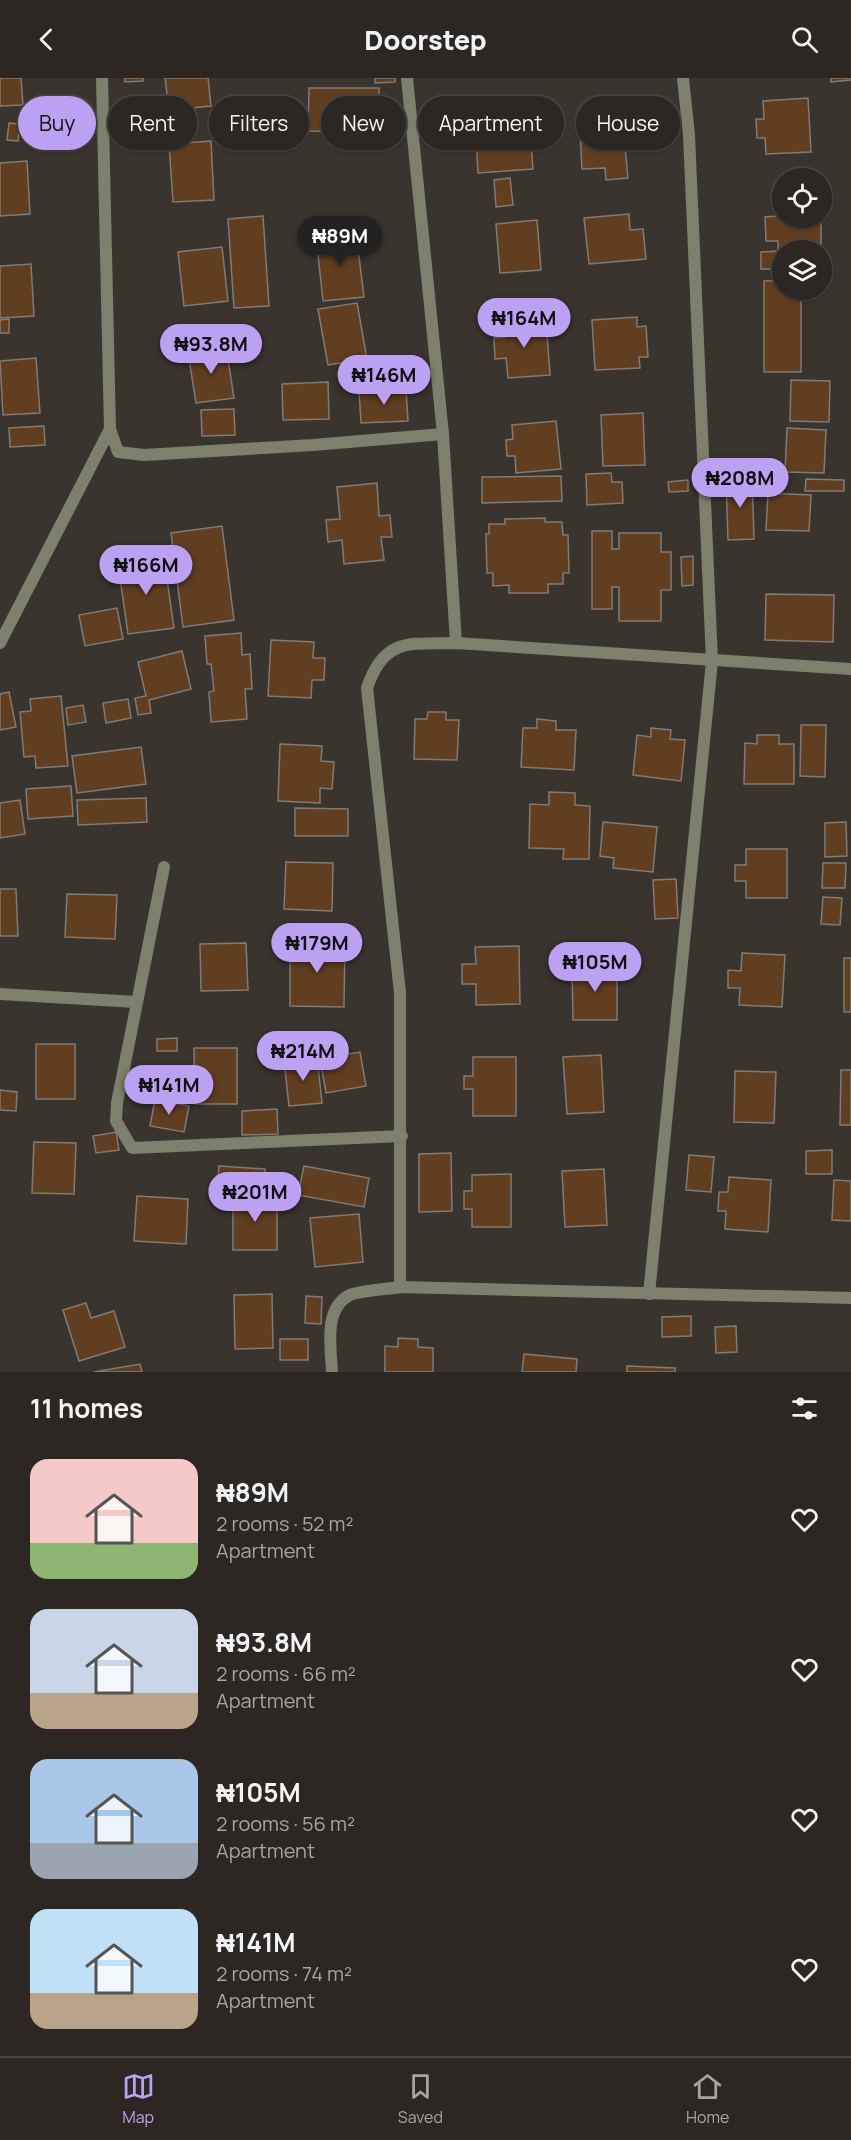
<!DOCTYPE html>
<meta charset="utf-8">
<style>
body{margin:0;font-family:Manrope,sans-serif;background:#342f2b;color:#f1f3f6;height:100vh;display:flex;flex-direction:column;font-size:22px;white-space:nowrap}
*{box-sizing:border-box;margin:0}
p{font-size:20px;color:#a6a5a6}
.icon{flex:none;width:33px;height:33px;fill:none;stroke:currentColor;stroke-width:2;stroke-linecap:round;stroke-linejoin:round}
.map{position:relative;height:1294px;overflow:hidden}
.side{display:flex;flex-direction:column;background:#2c2723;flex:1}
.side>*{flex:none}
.top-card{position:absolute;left:18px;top:18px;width:816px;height:54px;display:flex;gap:12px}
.controls{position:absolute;left:772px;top:90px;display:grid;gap:12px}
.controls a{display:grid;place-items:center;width:60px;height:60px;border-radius:50%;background:#2c2723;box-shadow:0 2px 4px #0004,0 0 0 2px #484441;font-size:30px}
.price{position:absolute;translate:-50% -51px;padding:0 14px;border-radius:21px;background:#bca0f2;color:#111;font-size:20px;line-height:39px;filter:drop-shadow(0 2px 3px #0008)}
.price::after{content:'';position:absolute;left:50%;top:36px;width:18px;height:14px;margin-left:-9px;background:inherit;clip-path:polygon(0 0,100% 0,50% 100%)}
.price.active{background:#222;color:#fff}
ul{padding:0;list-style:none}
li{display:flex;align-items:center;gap:18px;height:150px;padding:0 30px}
li span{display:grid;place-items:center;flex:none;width:168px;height:120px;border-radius:18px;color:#555}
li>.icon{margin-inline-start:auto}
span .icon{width:72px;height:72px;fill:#fffc;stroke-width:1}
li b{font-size:26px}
h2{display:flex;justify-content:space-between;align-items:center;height:72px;padding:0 30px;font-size:26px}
.chip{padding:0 21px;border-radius:27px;background:#2c2723;box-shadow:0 2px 4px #0004,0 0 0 2px #484441;font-size:21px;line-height:54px}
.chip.active{background:#bca0f2;color:#111}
header{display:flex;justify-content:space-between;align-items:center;height:78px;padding:0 30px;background:#2c2723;font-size:27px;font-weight:800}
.dock{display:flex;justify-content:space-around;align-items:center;height:84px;border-top:2px solid #484441;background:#2c2723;font-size:16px;color:#a6a5a6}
.dock a{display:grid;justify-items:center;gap:3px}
.dock .active{color:#bca0f2}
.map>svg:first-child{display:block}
.building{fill:#623e21;stroke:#817a75;stroke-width:1.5}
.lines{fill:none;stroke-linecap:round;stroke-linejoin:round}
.street{stroke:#7d806c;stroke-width:12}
</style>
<header><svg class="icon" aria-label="back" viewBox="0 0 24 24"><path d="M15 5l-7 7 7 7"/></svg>Doorstep<svg class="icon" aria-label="search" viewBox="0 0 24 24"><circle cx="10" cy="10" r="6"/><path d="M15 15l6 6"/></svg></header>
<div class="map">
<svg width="851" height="1294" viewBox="0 0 851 1294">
<rect width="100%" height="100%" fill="#3a342f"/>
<g class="building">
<path d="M0 0H21L23 27 0 28Z"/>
<path d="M125 0H143V3L125 4Z"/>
<path d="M165 0H208L211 28 169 32Z"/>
<path d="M375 0H395V4L375 5Z"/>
<path d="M831 0H851V2L831 4Z"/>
<path d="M309 10H379V54L308 53Z"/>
<path d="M808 20 811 74 766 76 765 60H757L756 41H764L763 23Z"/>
<path d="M623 33 624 48 636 47 638 69H625L628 100 606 102 605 90 582 91 579 36Z"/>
<path d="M529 38 533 91 478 95 476 60H487L486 41Z"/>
<path d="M9 45 20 46 18 63 7 62Z"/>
<path d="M211 63 214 122 173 124 169 66Z"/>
<path d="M27 83 30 136 0 138V85Z"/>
<path d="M510 100 513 127 496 129 494 102Z"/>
<path d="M777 122H783V140H821V172H783V191H761V174L778 173V163H766L765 139 777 138Z"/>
<path d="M629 136 630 152 643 151 646 181 589 186 584 140Z"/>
<path d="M263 138 269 228 234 230 228 141Z"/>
<path d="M537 142 541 192 500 195 496 146Z"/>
<path d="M356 154 364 219 323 223 316 158Z"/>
<path d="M222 169 228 223 184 228 178 174Z"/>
<path d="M31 186 34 238 0 240V188Z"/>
<path d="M764 203H783V212H801V294H764Z"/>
<path d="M357 225 367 281 328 287 318 231Z"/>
<path d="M637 239V249L646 248 648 279H639L640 290 595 292 592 242Z"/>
<path d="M9 241V255H0V242Z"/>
<path d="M546 242 550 297 508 300 506 280 495 281 494 260 505 259 504 245Z"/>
<path d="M226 268 234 320 196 325 188 274Z"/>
<path d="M36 280 40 335 3 337 0 283Z"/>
<path d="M791 302 830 303 829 344 790 343Z"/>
<path d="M328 304 329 341 283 342 282 306Z"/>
<path d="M406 310 408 343 361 345 359 313Z"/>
<path d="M234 331 235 357 202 358 201 332Z"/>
<path d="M643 335 645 387 603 388 601 337Z"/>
<path d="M556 343 561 391 516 395 515 378H507L506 362 513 361 512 347Z"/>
<path d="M44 348 45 367 10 369 9 350Z"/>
<path d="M787 350 826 352 824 395 785 394Z"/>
<path d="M611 395 612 404H622L623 425 587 427 586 396Z"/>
<path d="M561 398 562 423 482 425V399Z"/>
<path d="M752 399 754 461 728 462 726 401Z"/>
<path d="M806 401 844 402V413H805Z"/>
<path d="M688 402V413L669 414 668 404Z"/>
<path d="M377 405 379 438 390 437 392 459H381L384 482 344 486 342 462 328 464 326 442 340 441 337 409Z"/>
<path d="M768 415 811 417 809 453 766 452Z"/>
<path d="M545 440V444H562L563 457H568L569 495H563V506H548V515H509V507L493 508V495H487L486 456H489V446H505V441Z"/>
<path d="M222 448 234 542 183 549 171 455Z"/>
<path d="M592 453H612V471H619V455H661V474H671V512H661V543H619V509H612V531H592Z"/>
<path d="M693 478V507L682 508 681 479Z"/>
<path d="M164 480 174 550 128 556 118 486Z"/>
<path d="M766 516 834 517 833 564 765 562Z"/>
<path d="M117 530 123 561 85 568 79 537Z"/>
<path d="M241 555 242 577 250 576 252 611H245L247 641 211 644 209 614 214 613 211 586H207L205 558Z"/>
<path d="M271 562 314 564 313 580H325L324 602H312L311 620 268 618Z"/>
<path d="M182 573 191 611 149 622 151 635 138 637 135 620 146 618 138 584Z"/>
<path d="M9 614 16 649 0 652V616Z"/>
<path d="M61 618 68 688 36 690 35 678 24 679 20 634 31 633 30 621Z"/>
<path d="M128 621 131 640 106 645 103 625Z"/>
<path d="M83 627 86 644 68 647 66 630Z"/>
<path d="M428 634H446V642H459L457 682 414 681 415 641H427Z"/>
<path d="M537 641 556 643V652H576L574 692 521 689 523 650H537Z"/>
<path d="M801 647H826L825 699 800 698Z"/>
<path d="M651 650 671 652 670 661 685 662 681 703 633 697 637 657 651 659Z"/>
<path d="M757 657H779V666H794V706H744L745 665 757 666Z"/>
<path d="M280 666 322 668 321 683 334 684 332 711 320 710V725L278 723Z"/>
<path d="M141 669 146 706 77 715 72 678Z"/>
<path d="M71 708 73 738 28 741 26 711Z"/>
<path d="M549 714 575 715V727L590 728 589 781H563L564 771 529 770 530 726 549 727Z"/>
<path d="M146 720 147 744 78 747 77 722Z"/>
<path d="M20 722 25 756 0 760V725Z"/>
<path d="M295 730 348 731V758H295Z"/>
<path d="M603 744 657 749 653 794 613 790 614 780 600 778Z"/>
<path d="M846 744 847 778 825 779V745Z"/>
<path d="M746 771H787V820H746V803H735V787H746Z"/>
<path d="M286 784 333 785 332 833 284 831Z"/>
<path d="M823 785H846L845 810H822Z"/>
<path d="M676 801 678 840 655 841 653 802Z"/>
<path d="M0 811H16L18 858H0Z"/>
<path d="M67 816 117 817 115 861 65 859Z"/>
<path d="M823 819 842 820 840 847 821 846Z"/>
<path d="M290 863 345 864 344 929 290 928Z"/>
<path d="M246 865 248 912 201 913 200 866Z"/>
<path d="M519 868 520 926 476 927V906H462V886H476L475 869Z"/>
<path d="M742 875 785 877 782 929 739 927 740 910H728V892L741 893Z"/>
<rect x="844" y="880" width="7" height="54"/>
<path d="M617 888V942H573L572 889Z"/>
<path d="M177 960V973H157V961Z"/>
<rect x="36" y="966" width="39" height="55"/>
<path d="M194 970H237V1026H195Z"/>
<path d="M360 974 366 1008 326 1015 320 981Z"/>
<path d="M601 977 604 1034 567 1036 563 979Z"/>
<path d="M317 979 322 1025 289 1028 284 982Z"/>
<path d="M473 979H516V1038H473V1011H464V998H473Z"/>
<path d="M841 992H851V1047H840Z"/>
<path d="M735 993 776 994 774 1045 734 1044Z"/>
<path d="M0 1012 17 1014 16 1033 0 1032Z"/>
<path d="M155 1021 189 1028 184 1054 150 1048Z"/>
<path d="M277 1031 278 1056 242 1057V1033Z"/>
<path d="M116 1054 119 1072 96 1075 93 1058Z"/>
<path d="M34 1064 76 1065 74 1116 32 1115Z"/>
<path d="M832 1072V1096H806V1073Z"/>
<path d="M451 1075 452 1133 419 1134V1076Z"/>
<path d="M689 1077 714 1079 711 1114 686 1112Z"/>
<path d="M219 1088 265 1091 264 1113 217 1110Z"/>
<path d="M304 1088 369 1100 364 1129 298 1117Z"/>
<path d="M604 1091 607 1147 565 1149 562 1093Z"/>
<path d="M511 1096V1149H472V1131H464V1113H472V1097Z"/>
<path d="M729 1099 771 1102 768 1154 725 1151 726 1133H718L719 1114H728Z"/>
<path d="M834 1102 851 1103V1143L832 1142Z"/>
<path d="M137 1118 188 1121 186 1166 134 1163Z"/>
<rect x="233" y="1118" width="44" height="54"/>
<path d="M359 1136 363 1184 315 1189 310 1140Z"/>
<path d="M272 1216 273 1270 235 1271 234 1217Z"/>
<path d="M306 1218 322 1219 321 1246 305 1245Z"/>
<path d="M86 1225 91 1240 114 1233 125 1269 79 1283 63 1232Z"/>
<path d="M691 1238V1258L662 1259V1239Z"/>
<path d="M736 1248 737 1274 716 1275 715 1249Z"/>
<path d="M398 1260 418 1261V1269L433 1270V1294H385V1268L398 1269Z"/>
<rect x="280" y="1261" width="28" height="21"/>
<path d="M524 1276 577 1281 576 1294H522Z"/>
<path d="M140 1286 142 1294H94Z"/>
<path d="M627 1288 675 1290V1294H627Z"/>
</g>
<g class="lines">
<g class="street">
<path d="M102 0 110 351 118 374 144 377 313 367 443 356"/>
<path d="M407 0 443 356 456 565"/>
<path d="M0 565 110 351"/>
<path d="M164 789 117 1025 116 1043 132 1070 402 1058"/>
<path d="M0 916 136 924"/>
<path d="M400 1209V915L367 610C384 559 410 566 456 565L851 591"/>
<path d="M649 1216 712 583 689 57 683 0"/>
<path d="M332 1294C331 1270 323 1230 350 1217 358 1213 389 1211 400 1209L851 1220"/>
</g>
</g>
</svg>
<div class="controls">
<a><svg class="icon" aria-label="locate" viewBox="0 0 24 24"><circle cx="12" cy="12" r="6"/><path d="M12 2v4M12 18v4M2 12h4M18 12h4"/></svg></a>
<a><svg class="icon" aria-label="layers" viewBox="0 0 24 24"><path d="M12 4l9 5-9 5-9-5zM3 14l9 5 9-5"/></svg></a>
</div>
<b class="price active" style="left:340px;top:189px">₦89M</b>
<b class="price" style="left:524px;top:271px">₦164M</b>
<b class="price" style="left:211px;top:297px">₦93.8M</b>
<b class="price" style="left:384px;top:328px">₦146M</b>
<b class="price" style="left:740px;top:431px">₦208M</b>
<b class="price" style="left:146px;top:518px">₦166M</b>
<b class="price" style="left:317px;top:896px">₦179M</b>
<b class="price" style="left:595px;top:915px">₦105M</b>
<b class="price" style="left:303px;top:1004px">₦214M</b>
<b class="price" style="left:169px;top:1038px">₦141M</b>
<b class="price" style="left:255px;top:1145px">₦201M</b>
<div class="top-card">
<a class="chip active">Buy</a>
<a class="chip">Rent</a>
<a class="chip">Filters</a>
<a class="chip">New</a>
<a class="chip">Apartment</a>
<a class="chip">House</a>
</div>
</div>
<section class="side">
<h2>11 homes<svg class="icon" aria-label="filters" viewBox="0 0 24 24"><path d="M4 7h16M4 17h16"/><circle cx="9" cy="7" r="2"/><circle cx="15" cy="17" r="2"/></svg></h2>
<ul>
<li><span style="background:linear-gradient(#f6c9c9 70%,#8fb573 0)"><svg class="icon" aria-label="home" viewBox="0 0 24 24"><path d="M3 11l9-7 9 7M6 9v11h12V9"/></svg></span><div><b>₦89M</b><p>2 rooms · 52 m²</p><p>Apartment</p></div><svg class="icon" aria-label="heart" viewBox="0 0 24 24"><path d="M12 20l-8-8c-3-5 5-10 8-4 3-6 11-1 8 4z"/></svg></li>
<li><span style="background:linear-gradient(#c9d6e8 70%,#b9a48a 0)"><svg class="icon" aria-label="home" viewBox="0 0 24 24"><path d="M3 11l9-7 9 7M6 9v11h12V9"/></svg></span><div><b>₦93.8M</b><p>2 rooms · 66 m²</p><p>Apartment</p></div><svg class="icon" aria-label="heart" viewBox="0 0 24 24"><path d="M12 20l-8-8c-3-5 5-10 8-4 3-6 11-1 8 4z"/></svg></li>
<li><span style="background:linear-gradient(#a9c7e8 70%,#9aa5b1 0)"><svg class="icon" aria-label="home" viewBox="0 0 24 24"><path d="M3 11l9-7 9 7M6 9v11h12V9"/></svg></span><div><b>₦105M</b><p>2 rooms · 56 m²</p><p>Apartment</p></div><svg class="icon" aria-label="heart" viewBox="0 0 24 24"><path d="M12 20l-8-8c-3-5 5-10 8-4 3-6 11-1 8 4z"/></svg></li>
<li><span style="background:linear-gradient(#bfe0f5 70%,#b9a48a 0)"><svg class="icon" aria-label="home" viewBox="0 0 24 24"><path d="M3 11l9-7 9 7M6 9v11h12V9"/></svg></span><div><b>₦141M</b><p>2 rooms · 74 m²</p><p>Apartment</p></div><svg class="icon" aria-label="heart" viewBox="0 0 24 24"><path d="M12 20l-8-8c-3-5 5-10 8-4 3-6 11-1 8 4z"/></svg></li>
</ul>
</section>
<nav class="dock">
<a class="active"><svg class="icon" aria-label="map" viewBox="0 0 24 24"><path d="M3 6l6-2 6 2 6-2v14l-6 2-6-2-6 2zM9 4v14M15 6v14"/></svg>Map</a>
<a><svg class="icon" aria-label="saved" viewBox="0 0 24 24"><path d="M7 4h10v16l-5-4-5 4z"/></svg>Saved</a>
<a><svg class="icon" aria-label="home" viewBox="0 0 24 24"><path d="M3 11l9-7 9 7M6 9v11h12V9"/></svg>Home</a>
</nav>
